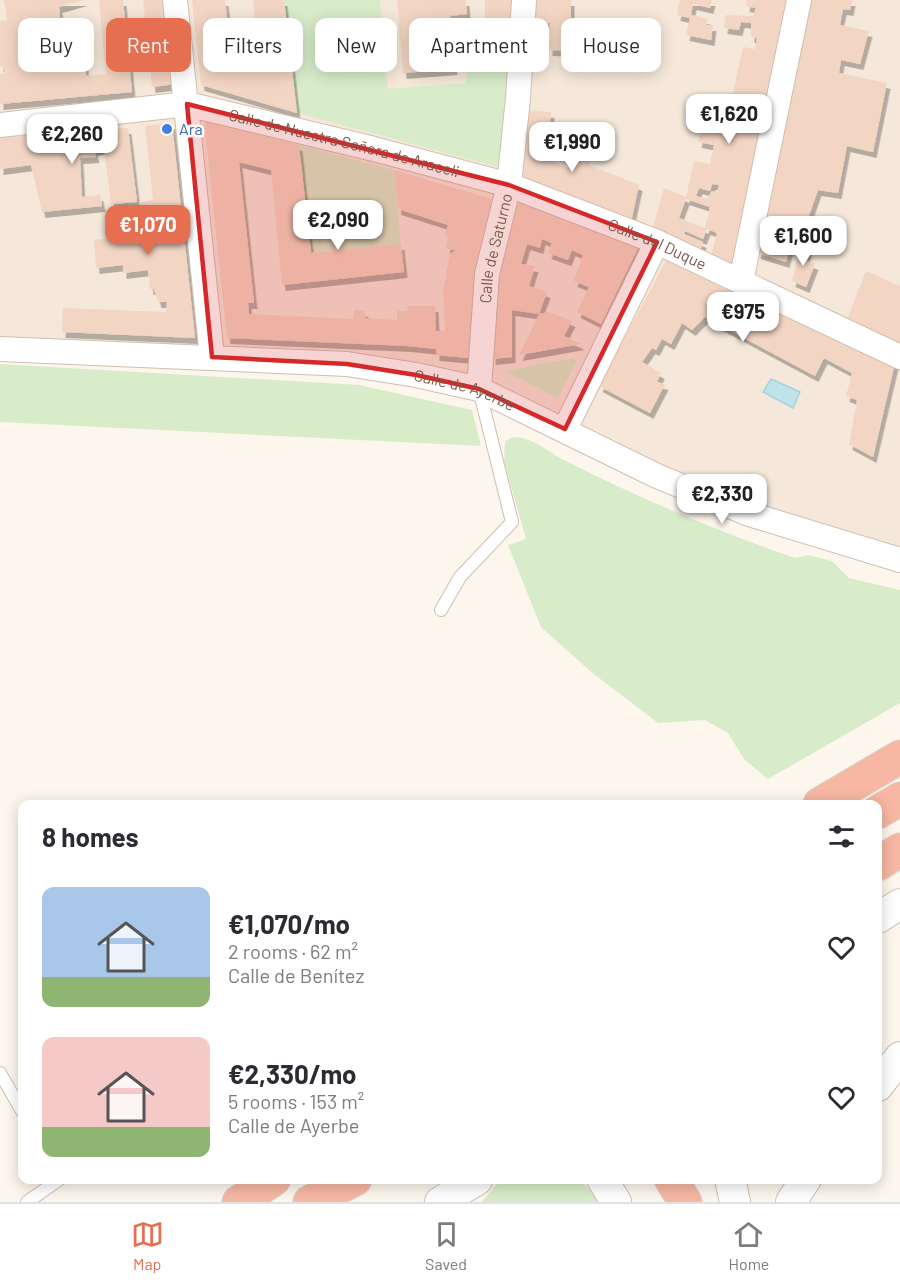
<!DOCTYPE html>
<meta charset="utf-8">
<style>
body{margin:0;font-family:Barlow,sans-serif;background:#f7f7f7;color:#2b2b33;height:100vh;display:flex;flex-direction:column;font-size:22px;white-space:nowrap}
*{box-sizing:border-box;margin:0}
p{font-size:20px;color:#7c7c81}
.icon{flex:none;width:33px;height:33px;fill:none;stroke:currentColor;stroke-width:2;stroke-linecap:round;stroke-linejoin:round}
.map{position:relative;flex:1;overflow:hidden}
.sheet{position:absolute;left:18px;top:800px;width:864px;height:384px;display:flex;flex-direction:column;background:#fff;border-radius:12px;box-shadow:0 3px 15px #0003}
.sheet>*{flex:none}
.guide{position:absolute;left:18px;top:18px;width:864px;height:54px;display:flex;gap:12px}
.price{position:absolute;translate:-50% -51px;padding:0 14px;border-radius:12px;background:#fff;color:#222;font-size:20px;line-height:39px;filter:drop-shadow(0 2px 3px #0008)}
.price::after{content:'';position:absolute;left:50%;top:36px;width:18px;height:14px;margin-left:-9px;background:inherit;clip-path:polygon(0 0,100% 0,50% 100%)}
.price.active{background:#e76f51;color:#fff}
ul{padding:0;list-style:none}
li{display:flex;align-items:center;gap:18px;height:150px;padding:0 24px}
li span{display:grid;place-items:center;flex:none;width:168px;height:120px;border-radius:12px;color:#555}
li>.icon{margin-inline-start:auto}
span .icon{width:72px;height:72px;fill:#fffc;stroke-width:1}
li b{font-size:26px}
h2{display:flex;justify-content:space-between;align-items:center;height:72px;padding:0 24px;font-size:26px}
.chip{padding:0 21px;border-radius:12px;background:#fff;box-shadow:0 3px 15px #0003;font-size:21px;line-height:54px}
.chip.active{background:#e76f51;color:#fff}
.menu{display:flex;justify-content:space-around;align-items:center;height:84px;border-top:2px solid #e1e1e2;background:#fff;font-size:16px;color:#7c7c81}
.menu a{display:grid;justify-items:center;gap:3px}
.menu .active{color:#e76f51}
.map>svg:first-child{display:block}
.residential{fill:#f5e8da}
.green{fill:#d8ecc9}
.water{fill:#bfe3e8;stroke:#a5d3da;stroke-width:1.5}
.building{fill:#f3d5c3;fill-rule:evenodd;filter:url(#shadow)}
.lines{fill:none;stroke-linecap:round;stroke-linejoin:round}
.service-casing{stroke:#d1beb0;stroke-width:14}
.minor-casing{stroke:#d1beb0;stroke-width:26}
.tertiary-casing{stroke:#d1beb0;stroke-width:32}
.motorway-casing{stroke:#dad1cd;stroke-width:35}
.service{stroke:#fff;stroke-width:12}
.minor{stroke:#fff;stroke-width:24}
.tertiary{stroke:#fff;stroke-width:30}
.motorway{stroke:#f7b7a3;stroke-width:33}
.marked{fill:#d62828;fill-opacity:0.2;stroke:#d62828;stroke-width:4.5;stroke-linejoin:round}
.shop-dot{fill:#3f7fe0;stroke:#fffaf3;stroke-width:2}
.labels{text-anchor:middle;stroke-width:5;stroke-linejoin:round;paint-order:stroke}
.shop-label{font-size:16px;fill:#366cbe;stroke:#fffaf3;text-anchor:start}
.street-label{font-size:16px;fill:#7a5c4d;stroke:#fffaf3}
</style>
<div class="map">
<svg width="900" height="1202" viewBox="0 0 900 1202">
<defs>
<filter id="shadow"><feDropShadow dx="3.5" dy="6" stdDeviation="0" flood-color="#0004"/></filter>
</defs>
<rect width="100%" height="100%" fill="#fdf6ec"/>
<path class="residential" d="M0 0H900V560L749 514 479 389 346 364 0 348Z"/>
<g class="green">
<path d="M284 0H380L388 89 466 83 473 29 515 31 506 169 297 113Z"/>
<path d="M299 145 394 170 401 244 311 253Z"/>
<path d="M575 358 577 361 558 398 504 371Z"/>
<path d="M0 364 359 385 472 410 481 446 0 422Z"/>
<path d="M513 437C531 436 550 453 566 461 641 499 717 531 795 558L808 555 832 561 849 578 900 590V703L768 779 744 759 728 733 705 720 658 723 590 671 541 627 508 545 526 539 504 461 505 441Z"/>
<path d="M501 1179H579L594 1194 598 1202H482Z"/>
</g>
<path class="water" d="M771 379 800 392 793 408 763 392Z"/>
<g class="building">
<path d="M4 0H84L59 7 61 28 79 30 80 63H85L86 76 106 74 99 0H123L132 92 0 104V74L5 73 3 66H0V21L7 20Z"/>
<path d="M143 0H167L176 84 152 87Z"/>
<path d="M192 0H225L232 60 259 66 253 0H284L297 113 201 85Z"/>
<path d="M397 0H466L467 14 450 16 454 69 403 73Z"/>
<path d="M485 0H515V31L485 30Z"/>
<path d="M530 0H571V24H581L580 51 549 50 550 23 530 24Z"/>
<path d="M680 0H712L710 8 693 4 691 15 708 19 706 25H713L711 40 686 35 690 18 677 15Z"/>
<path d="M747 0H789L735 264 711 255 717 234 715 232 707 229 703 239 685 231 684 234 703 242 700 251 652 231 664 188 686 197 694 161 710 164 714 145 698 142 702 125 717 128 722 109 706 106 708 97 731 102 743 47 755 49 757 38 751 37V23L741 22 739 30 724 28 726 15 753 16 756 8 746 6ZM731 117 741 119 739 128 729 126ZM712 184 719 185 717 193 712 191 707 199 696 196 699 188 710 191ZM686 199 710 207 705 228 679 218Z"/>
<path d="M812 0H852L850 10 843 9 840 25 869 31 860 64 841 60 839 73 887 83 873 152 847 146 838 193 818 190 807 221 789 218 787 225 796 227 786 262 757 253Z"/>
<path d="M524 110 551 112 547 159 568 168 571 157 590 162 589 165 639 185 631 222 520 177Z"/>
<path d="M204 120 299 145 311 253 401 244 404 272 282 285 271 170 239 162 254 303H248L249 314 353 319 354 310 365 311V318L397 320V311H408L407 306H435L436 331H445L443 292 450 254 456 250 446 249 448 236 445 235 448 225 398 209 394 170 492 199 473 295 469 358 436 355V349L408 346 227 338Z"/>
<path d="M172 123 195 338 62 332 63 308 166 312 167 302H158L154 289H150L148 270 123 273V265L96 268 94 240 120 237 119 228 143 226 139 202 153 200 145 126Z"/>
<path d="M128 128 137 202 111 204 104 148 94 150 96 157 80 158 82 197 100 195 102 206 42 212 31 165 0 169V136Z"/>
<path d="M524 198 640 244 601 324 577 312 589 287 574 281 583 255 572 250 568 260 548 253 552 243 542 239 540 248 527 244 521 264 535 266 529 286 547 292 539 314 549 312 572 321 564 336 581 344 519 355 539 314 512 310V357L492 359 495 293 513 211Z"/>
<path d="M802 241 810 244 805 260 815 264 806 287 792 281Z"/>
<path d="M669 255 895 363 873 457 849 444 857 400 846 396 852 373 824 358 815 376 705 317 692 330 682 323 671 344 662 339 656 350 652 348 642 362 661 373 657 382 665 384 650 413 599 386Z"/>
<path d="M866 271 900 286V348L846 322Z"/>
</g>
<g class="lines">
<defs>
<g id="service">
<path d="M441 610 460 577 512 522 479 389"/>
<path d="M0 1073 22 1111"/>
<path d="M27 1202 60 1179"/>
</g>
<g id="minor">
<path d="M175 0 212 357"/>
<path id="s1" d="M0 125 187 104 374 149 509 185 657 242 900 357"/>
<path d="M741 281 799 0"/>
<path id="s2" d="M0 349 347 364 416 375 479 389 657 476 749 514 900 560"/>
<path id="s3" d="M479 389 487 274 509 185 518 98 524 0"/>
<path d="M565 429 657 242"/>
</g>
<g id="tertiary">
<path d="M878 918 900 904"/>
<path d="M878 1086 900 1057"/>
<path d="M602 1179 616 1202"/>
<path d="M730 1179 735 1202"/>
<path d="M440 1202 477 1180"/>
<path d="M791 1202 806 1179"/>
</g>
<g id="motorway">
<path d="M820 804 900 757"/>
<path d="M878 812 900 799"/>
<path d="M878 864 900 850"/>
<path d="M671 1179 685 1202"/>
<path d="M239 1202 274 1179"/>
<path d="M310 1202 355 1179"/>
</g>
</defs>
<use href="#service" class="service-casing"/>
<use href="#minor" class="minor-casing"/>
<use href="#tertiary" class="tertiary-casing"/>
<use href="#motorway" class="motorway-casing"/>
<use href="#service" class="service"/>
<use href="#minor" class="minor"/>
<use href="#tertiary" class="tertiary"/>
<use href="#motorway" class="motorway"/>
</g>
<path class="marked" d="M187 104 509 185 657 242 565 429 479 389 416 375 347 364 212 357Z"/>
<circle class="shop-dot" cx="167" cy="129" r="6"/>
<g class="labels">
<g class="shop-label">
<text x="179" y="135">Ara</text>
</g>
<g class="street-label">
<text dy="6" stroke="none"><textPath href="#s1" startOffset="350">Calle de Nuestra Señora de Araceli</textPath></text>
<text dy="6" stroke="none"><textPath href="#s1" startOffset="680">Calle del Duque</textPath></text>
<text dy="6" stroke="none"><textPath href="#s3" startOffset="142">Calle de Saturno</textPath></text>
<text dy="6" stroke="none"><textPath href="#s2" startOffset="468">Calle de Ayerbe</textPath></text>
</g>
</g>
</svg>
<b class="price" style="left:729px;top:145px">€1,620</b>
<b class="price" style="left:72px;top:165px">€2,260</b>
<b class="price" style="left:572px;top:173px">€1,990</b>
<b class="price" style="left:338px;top:251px">€2,090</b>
<b class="price active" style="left:148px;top:256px">€1,070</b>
<b class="price" style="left:803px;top:267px">€1,600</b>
<b class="price" style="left:743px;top:343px">€975</b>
<b class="price" style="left:722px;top:525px">€2,330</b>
<div class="guide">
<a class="chip">Buy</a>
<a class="chip active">Rent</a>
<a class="chip">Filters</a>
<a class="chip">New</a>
<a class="chip">Apartment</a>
<a class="chip">House</a>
</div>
<section class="sheet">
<h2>8 homes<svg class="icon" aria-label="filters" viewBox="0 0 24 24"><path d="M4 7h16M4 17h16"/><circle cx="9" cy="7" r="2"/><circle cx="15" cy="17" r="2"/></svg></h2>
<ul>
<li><span style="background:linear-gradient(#a9c7e8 75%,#8fb573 0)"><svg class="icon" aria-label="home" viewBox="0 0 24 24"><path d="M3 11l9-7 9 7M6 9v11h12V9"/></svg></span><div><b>€1,070/mo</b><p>2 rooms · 62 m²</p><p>Calle de Benítez</p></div><svg class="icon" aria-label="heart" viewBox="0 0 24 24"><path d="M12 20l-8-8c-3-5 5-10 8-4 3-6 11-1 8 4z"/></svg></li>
<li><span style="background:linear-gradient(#f6c9c9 75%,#8fb573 0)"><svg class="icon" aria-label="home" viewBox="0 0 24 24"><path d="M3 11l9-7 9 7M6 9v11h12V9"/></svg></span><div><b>€2,330/mo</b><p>5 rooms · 153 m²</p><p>Calle de Ayerbe</p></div><svg class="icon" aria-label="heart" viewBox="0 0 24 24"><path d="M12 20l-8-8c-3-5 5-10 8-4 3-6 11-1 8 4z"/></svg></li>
</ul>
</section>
</div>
<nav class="menu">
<a class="active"><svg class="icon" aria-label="map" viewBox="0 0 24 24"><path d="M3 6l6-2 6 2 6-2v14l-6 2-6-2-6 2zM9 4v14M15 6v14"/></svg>Map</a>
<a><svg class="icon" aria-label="saved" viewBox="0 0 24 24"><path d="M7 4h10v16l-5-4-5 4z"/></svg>Saved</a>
<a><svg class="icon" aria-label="home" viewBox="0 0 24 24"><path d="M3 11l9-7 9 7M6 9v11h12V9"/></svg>Home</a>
</nav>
